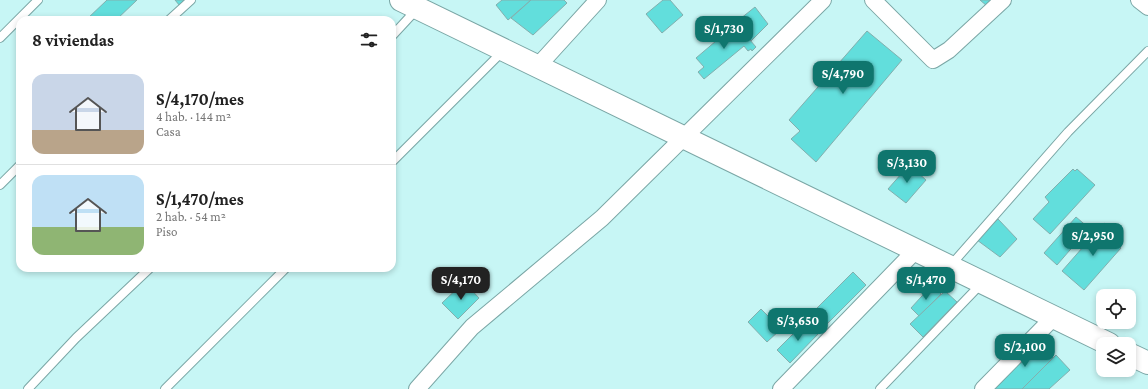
<!DOCTYPE html>
<html lang="es">
<meta charset="utf-8">
<style>
body{margin:0;font-family:"Crimson Pro",serif;background:#f6f6f6;color:#222;height:100vh;display:flex;flex-direction:column;font-size:15px;white-space:nowrap}
*{box-sizing:border-box;margin:0}
p{font-size:13px;color:#767676}
.icon{flex:none;width:22px;height:22px;fill:none;stroke:currentColor;stroke-width:2;stroke-linecap:round;stroke-linejoin:round}
.map{position:relative;flex:1;overflow:hidden}
.panel{position:absolute;left:16px;top:16px;width:380px;height:256px;display:flex;flex-direction:column;background:#fff;border-radius:12px;box-shadow:0 2px 6px #0003}
.panel>*{flex:none}
.buttons{position:absolute;left:1096px;top:289px;display:grid;gap:8px}
.buttons a{display:grid;place-items:center;width:40px;height:40px;border-radius:8px;background:#fff;box-shadow:0 2px 6px #0003;font-size:20px}
.price{position:absolute;translate:-50% -34px;padding:0 9px;border-radius:8px;background:#0f766e;color:#fff;font-size:13px;line-height:26px;filter:drop-shadow(0 1px 2px #0008)}
.price::after{content:'';position:absolute;left:50%;top:24px;width:12px;height:9px;margin-left:-6px;background:inherit;clip-path:polygon(0 0,100% 0,50% 100%)}
.price.on{background:#222;color:#fff}
ul{padding:0;list-style:none}
li{display:flex;align-items:center;gap:12px;height:100px;padding:0 16px}
li+li{border-top:1px solid #e0e0e0}
li span{display:grid;place-items:center;flex:none;width:112px;height:80px;border-radius:12px;color:#555}
li>.icon{margin-inline-start:auto}
span .icon{width:48px;height:48px;fill:#fffc;stroke-width:1}
li b{font-size:17px}
h2{display:flex;justify-content:space-between;align-items:center;height:48px;padding:0 16px;font-size:17px}
.map>svg:first-child{display:block}
.building{fill:#62dedc;stroke:#82afae}
.lines{fill:none;stroke-linecap:round;stroke-linejoin:round}
.service-casing{stroke:#7aa6a5;stroke-width:10}
.minor-casing{stroke:#7aa6a5;stroke-width:18}
.secondary-casing{stroke:#7aa6a5;stroke-width:24}
.service{stroke:#fff;stroke-width:8}
.minor{stroke:#fff;stroke-width:16}
.secondary{stroke:#fff;stroke-width:22}
</style>
<div class="map">
<svg width="1148" height="389" viewBox="0 0 1148 389">
<rect width="100%" height="100%" fill="#c7f6f5"/>
<g class="building">
<path d="M107 0H137L116 20H86Z"/>
<path d="M175 0H187L180 6Z"/>
<path d="M502 0H531L508 20 496 5Z"/>
<path d="M531 0H564L567 3 533 35 511 18Z"/>
<path d="M663 0H670L683 15 662 33 646 14Z"/>
<path d="M980 0H993L987 6Z"/>
<path d="M755 7 768 24 751 41 735 23Z"/>
<path d="M736 24 756 47 752 51 751 49 748 51 744 46 704 79 698 72 704 67 696 58Z"/>
<path d="M867 31 902 60 816 162 791 139 800 131 789 120Z"/>
<path d="M909 165 926 180 906 203 888 189Z"/>
<path d="M1073 169 1075 171 1077 169 1095 185 1050 234 1033 219 1049 202 1045 197Z"/>
<path d="M1076 217 1089 228 1057 265 1044 253Z"/>
<path d="M998 219 1017 239 1000 257 977 240Z"/>
<path d="M1104 223 1119 235 1113 241 1121 248 1084 290 1062 271Z"/>
<path d="M853 272 866 285 822 329 809 316Z"/>
<path d="M464 282 479 298 458 319 442 303Z"/>
<path d="M932 285 941 294 919 316 911 308Z"/>
<path d="M945 291 957 302 923 337 910 324Z"/>
<path d="M761 309 781 329 767 342 748 322Z"/>
<path d="M806 321 818 334 790 363 777 350Z"/>
<path d="M1037 340 1054 358 1022 389H989Z"/>
<path d="M1056 355 1070 370 1049 389H1022Z"/>
</g>
<g class="lines">
<defs>
<g id="service">
<path d="M169 20 191 0"/>
<path d="M392 36 417 9"/>
<path d="M0 38 38 0"/>
<path d="M392 162 503 51"/>
<path d="M0 185 20 165"/>
<path d="M951 265 1068 132 1148 51"/>
<path d="M28 389 76 338 150 268"/>
<path d="M165 389 286 268"/>
<path d="M880 389 982 283"/>
</g>
<g id="minor">
<path d="M873 0 933 60 949 50 1003 0"/>
<path d="M1139 0 1148 7"/>
<path d="M537 67 598 0"/>
<path d="M417 389 472 327 602 218 823 0"/>
<path d="M781 389 916 250"/>
<path d="M983 389 1054 317"/>
</g>
<g id="secondary">
<path d="M401 0 1109 344"/>
<path d="M1129 354 1148 363"/>
</g>
</defs>
<use href="#service" class="service-casing"/>
<use href="#minor" class="minor-casing"/>
<use href="#secondary" class="secondary-casing"/>
<use href="#service" class="service"/>
<use href="#minor" class="minor"/>
<use href="#secondary" class="secondary"/>
</g>
</svg>
<div class="buttons">
<a><svg class="icon" aria-label="locate" viewBox="0 0 24 24"><circle cx="12" cy="12" r="6"/><path d="M12 2v4M12 18v4M2 12h4M18 12h4"/></svg></a>
<a><svg class="icon" aria-label="layers" viewBox="0 0 24 24"><path d="M12 4l9 5-9 5-9-5zM3 14l9 5 9-5"/></svg></a>
</div>
<b class="price" style="left:724px;top:50px">S/1,730</b>
<b class="price" style="left:843px;top:95px">S/4,790</b>
<b class="price" style="left:907px;top:184px">S/3,130</b>
<b class="price" style="left:1093px;top:257px">S/2,950</b>
<b class="price on" style="left:461px;top:301px">S/4,170</b>
<b class="price" style="left:926px;top:301px">S/1,470</b>
<b class="price" style="left:798px;top:342px">S/3,650</b>
<b class="price" style="left:1025px;top:368px">S/2,100</b>
<section class="panel">
<h2>8 viviendas<svg class="icon" aria-label="filters" viewBox="0 0 24 24"><path d="M4 7h16M4 17h16"/><circle cx="9" cy="7" r="2"/><circle cx="15" cy="17" r="2"/></svg></h2>
<ul>
<li><span style="background:linear-gradient(#c9d6e8 70%,#b9a48a 0)"><svg class="icon" aria-label="home" viewBox="0 0 24 24"><path d="M3 11l9-7 9 7M6 9v11h12V9"/></svg></span><div><b>S/4,170/mes</b><p>4 hab. · 144 m²</p><p>Casa</p></div></li>
<li><span style="background:linear-gradient(#bfe0f5 65%,#8fb573 0)"><svg class="icon" aria-label="home" viewBox="0 0 24 24"><path d="M3 11l9-7 9 7M6 9v11h12V9"/></svg></span><div><b>S/1,470/mes</b><p>2 hab. · 54 m²</p><p>Piso</p></div></li>
</ul>
</section>
</div>
